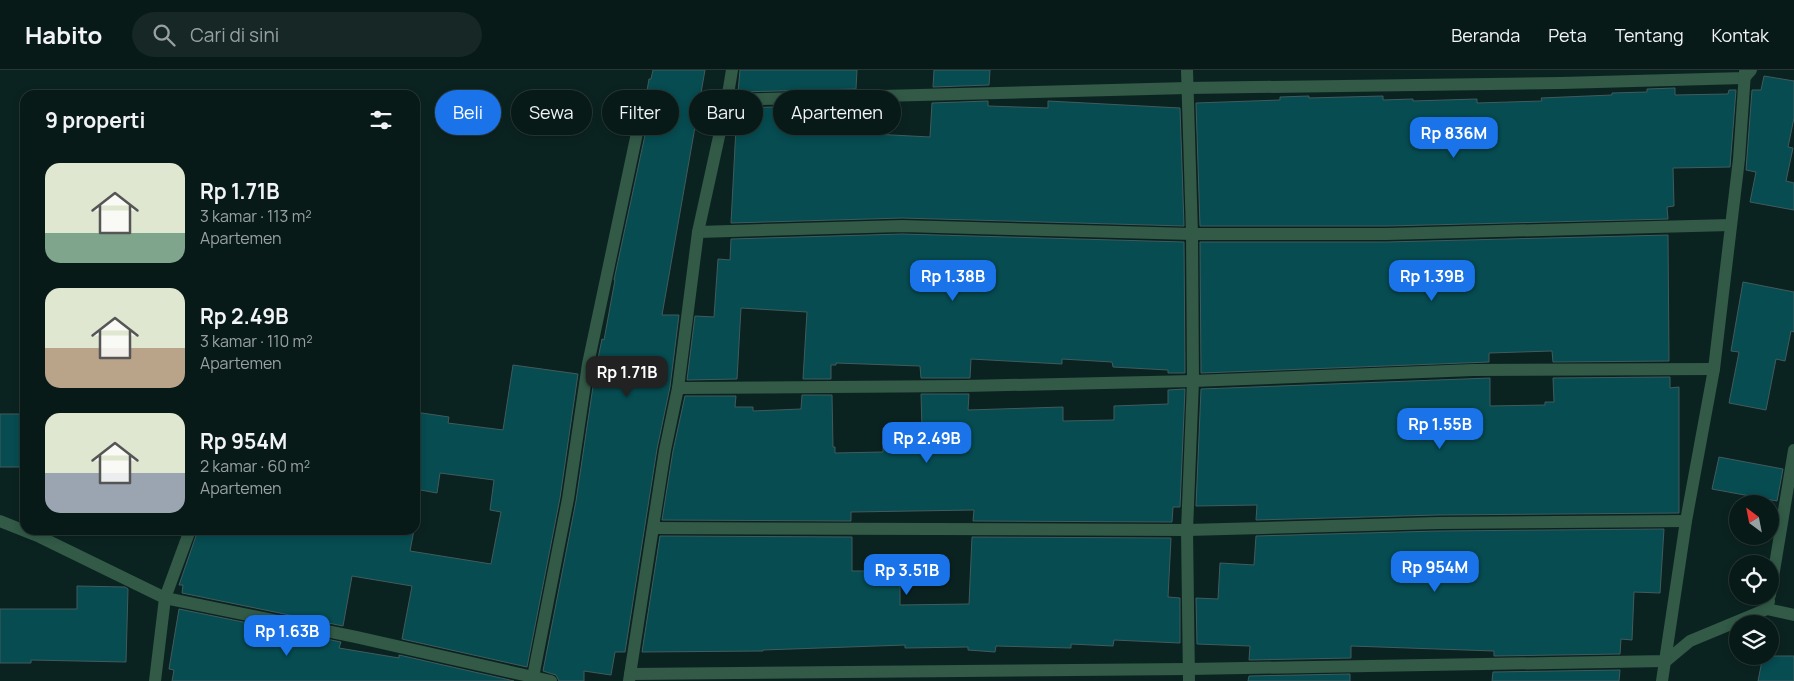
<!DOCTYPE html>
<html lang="id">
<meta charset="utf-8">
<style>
body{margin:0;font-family:Manrope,sans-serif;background:#162725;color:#f1f3f6;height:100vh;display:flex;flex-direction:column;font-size:19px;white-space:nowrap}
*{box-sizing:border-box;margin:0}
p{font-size:16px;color:#98a1a2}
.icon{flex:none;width:28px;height:28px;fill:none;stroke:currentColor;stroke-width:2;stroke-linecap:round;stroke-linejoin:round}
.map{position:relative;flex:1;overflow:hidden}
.side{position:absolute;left:20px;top:20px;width:400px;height:445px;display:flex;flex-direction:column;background:#081a18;border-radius:15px;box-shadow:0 2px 8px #0003,0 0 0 1px #293837}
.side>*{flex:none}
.top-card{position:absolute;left:435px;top:20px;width:475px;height:45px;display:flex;gap:10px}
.needle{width:32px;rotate:328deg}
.fabs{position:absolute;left:1729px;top:425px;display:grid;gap:10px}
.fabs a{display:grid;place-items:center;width:50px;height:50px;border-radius:50%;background:#081a18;box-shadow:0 2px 8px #0003,0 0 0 1px #293837;font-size:25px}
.price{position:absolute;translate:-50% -42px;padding:0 11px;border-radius:10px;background:#1a73e8;color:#fff;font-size:16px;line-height:32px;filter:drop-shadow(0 1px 2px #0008)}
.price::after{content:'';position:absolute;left:50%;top:30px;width:15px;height:11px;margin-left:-8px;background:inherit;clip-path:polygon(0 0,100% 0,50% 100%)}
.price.current{background:#222;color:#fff}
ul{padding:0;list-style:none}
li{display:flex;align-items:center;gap:15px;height:125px;padding:0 25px}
li span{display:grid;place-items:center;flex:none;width:140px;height:100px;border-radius:15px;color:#555}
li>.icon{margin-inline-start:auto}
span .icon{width:60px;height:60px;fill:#fffc;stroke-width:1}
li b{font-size:21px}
h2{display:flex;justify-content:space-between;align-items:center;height:60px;padding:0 25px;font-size:21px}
.tag{padding:0 18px;border-radius:22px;background:#081a18;box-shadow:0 2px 8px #0003,0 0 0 1px #293837;font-size:18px;line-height:45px}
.tag.current{background:#1a73e8;color:#fff}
header{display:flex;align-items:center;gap:30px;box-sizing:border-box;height:70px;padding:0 25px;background:#081a18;border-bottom:1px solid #293837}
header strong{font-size:24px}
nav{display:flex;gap:28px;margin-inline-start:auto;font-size:18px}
.search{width:350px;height:45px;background:#162725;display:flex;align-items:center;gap:12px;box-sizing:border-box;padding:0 18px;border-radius:28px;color:#98a1a2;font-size:19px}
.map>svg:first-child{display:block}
.building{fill:#064c51;stroke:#415b5d}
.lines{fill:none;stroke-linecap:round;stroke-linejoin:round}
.minor{stroke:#325a47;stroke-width:12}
</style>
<header>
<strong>Habito</strong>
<div class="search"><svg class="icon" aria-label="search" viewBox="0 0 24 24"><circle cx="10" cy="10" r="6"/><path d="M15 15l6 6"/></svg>Cari di sini</div>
<nav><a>Beranda</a><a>Peta</a><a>Tentang</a><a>Kontak</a></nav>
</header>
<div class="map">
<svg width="1794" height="611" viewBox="0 0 1794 611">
<rect width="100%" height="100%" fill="#0b2320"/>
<g class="building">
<path d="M653 0H705L662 245H679L670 317 657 379 625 582H615L611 605 584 601V611H559L556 605 543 601 576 431 595 303 602 269 604 270 615 210H614L645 65V60L641 56 649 9H651Z"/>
<path d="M740 0H857L856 19 738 22Z"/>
<path d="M934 0H990L989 15 933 17Z"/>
<path d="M1764 6 1794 11V48L1788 77 1793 78 1786 111 1794 113V140L1750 132 1756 102 1746 100 1752 20H1761Z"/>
<path d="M1675 18V25L1728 24 1729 20H1736L1730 97 1673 98 1674 136 1667 137 1668 149 1387 156H1200L1196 33 1280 30V27L1309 26V28L1383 26V30L1413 29V31L1477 29V33L1542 31 1541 28 1612 25V23L1647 22V19Z"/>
<path d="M988 31V36L1048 38V31L1180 38 1184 156 902 148 731 153 737 38 855 35 854 63 930 67 932 33Z"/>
<path d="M902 164 1184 172 1185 303H1168V300L1113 297 1112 292 1062 289V294L971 289 970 308H921L920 296 836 293V295H831V309H803L807 242 741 238 737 309 687 310 695 246 714 247 718 189 730 190 731 169Z"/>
<path d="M1668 165 1669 291 1553 292 1552 281 1489 283V292L1201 303 1200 172H1387Z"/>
<path d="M1743 212 1794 222V262L1791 261 1785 291 1776 289 1766 340 1729 333 1739 282 1731 281Z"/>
<path d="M513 295 578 304 560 428 527 597 402 569 412 516 352 506 343 556 182 523 183 515H179L198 460H414L410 481 491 494 501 442 490 440 494 410 440 403 437 423 415 419V342L449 347 448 353 503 360Z"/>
<path d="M1670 307V318L1679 317V443L1438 445 1256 450 1257 435 1196 436 1201 319 1490 308V336L1545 335V332H1554L1553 308Z"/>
<path d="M1185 319 1180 437H1173L1172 452 973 451 974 440 851 442V451L662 450 673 381 685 326H736L735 337H753V341L801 339 802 325H832L833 377H835V383L883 382V358H922L921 324H969L968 340 1063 337V351L1114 350V336L1168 334V320Z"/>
<rect x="0" y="344" width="25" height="53"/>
<path d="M1719 387 1783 399 1777 431 1712 419Z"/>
<path d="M1664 459 1660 523 1634 522 1632 570 1621 569 1620 584 1494 586V581L1351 576V588L1249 590 1250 576 1197 574 1196 528 1218 529 1220 493 1254 495 1256 466 1438 461Z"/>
<path d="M660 466 852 467V501H900V535L969 534 972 467 1171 468 1168 527 1180 528V573L1114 570 1113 576 1071 574V578L996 576 995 582 968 580V577L905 578V575L763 580V581L642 582Z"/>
<path d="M77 516 125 517 128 519 126 592 31 590V593H0V539H77Z"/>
<path d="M179 539 341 572 339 578 399 588V585L514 611H172L174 600 169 599Z"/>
<path d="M1763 586H1794V611H1758Z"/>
<path d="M1620 600 1619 611H1492L1493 602Z"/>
<path d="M1350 604V611H1248L1249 606Z"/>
</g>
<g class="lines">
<g class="minor">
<path d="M1187 0 1192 164 1193 311 1187 460 1189 611"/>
<path d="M727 30 1187 18 1561 13 1744 8 1751 0"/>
<path d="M698 162 902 156 1192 164H1387L1730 155"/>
<path d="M678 318 965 316 1193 311 1473 300 1714 299"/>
<path d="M0 451 40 467 165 528 356 567 551 611"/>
<path d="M653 458 1187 460 1438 453 1686 451"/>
<path d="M1770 525 1794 380"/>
<path d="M1769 531 1767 539 1794 545"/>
<path d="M630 604 1188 599 1666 591 1690 571 1767 539"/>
<path d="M533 607 568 429 588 294 637 63"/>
<path d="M155 611 165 528 190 460"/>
<path d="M629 611 665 380 678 318 698 162 727 30 732 0"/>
<path d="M1662 611 1686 451 1714 299 1739 89 1745 2"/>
</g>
</g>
</svg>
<div class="fabs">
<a><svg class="needle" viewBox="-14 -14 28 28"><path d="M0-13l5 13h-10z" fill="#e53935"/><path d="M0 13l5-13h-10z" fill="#98a1a2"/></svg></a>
<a><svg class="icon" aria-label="locate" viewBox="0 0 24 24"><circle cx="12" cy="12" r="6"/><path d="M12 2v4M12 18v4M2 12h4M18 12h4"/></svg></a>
<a><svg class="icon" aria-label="layers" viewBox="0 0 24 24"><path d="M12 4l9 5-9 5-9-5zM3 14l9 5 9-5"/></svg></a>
</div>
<b class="price" style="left:1454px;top:89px">Rp 836M</b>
<b class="price" style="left:953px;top:232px">Rp 1.38B</b>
<b class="price" style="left:1432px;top:232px">Rp 1.39B</b>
<b class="price current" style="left:627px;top:328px">Rp 1.71B</b>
<b class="price" style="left:1440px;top:380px">Rp 1.55B</b>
<b class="price" style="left:927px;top:394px">Rp 2.49B</b>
<b class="price" style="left:1435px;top:523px">Rp 954M</b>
<b class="price" style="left:907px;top:526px">Rp 3.51B</b>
<b class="price" style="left:287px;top:587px">Rp 1.63B</b>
<div class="top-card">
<a class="tag current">Beli</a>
<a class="tag">Sewa</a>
<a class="tag">Filter</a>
<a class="tag">Baru</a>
<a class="tag">Apartemen</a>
</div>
<section class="side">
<h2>9 properti<svg class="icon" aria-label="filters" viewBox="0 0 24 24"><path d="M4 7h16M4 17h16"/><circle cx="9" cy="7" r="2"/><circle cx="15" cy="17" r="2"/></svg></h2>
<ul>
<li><span style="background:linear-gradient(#dfe7d0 70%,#7fa58c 0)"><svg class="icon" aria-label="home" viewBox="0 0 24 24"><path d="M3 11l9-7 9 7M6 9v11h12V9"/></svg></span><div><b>Rp 1.71B</b><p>3 kamar · 113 m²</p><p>Apartemen</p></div></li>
<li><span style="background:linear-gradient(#dfe7d0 60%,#b9a48a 0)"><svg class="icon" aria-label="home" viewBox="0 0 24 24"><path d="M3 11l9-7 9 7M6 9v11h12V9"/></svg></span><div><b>Rp 2.49B</b><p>3 kamar · 110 m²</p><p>Apartemen</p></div></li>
<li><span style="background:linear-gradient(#dfe7d0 60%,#9aa5b1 0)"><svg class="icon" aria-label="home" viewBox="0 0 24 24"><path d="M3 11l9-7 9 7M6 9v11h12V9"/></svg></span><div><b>Rp 954M</b><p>2 kamar · 60 m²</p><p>Apartemen</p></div></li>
</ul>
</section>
</div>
